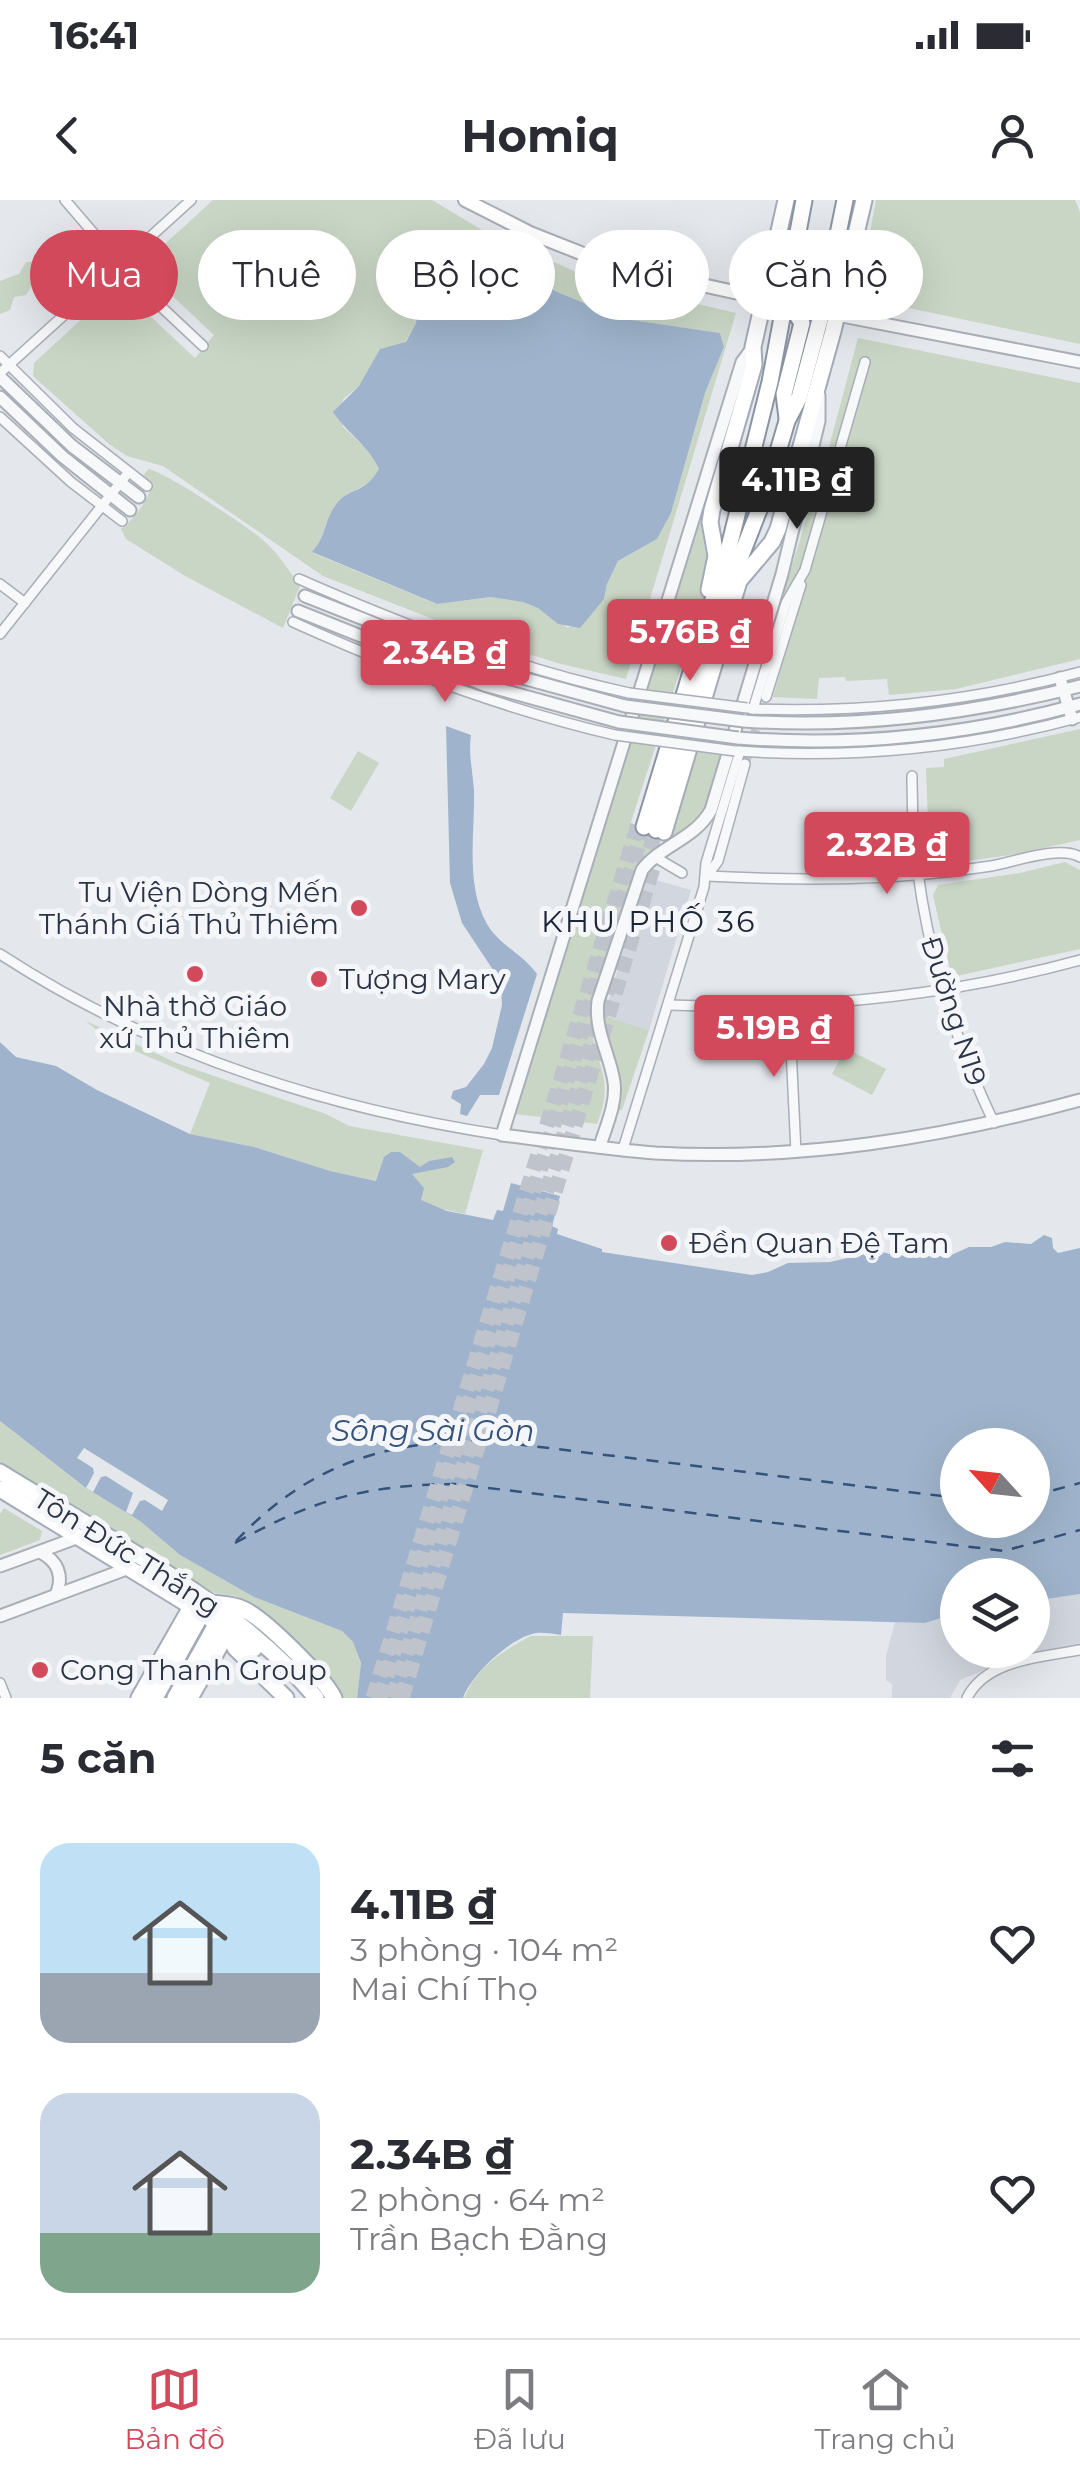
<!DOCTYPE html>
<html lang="vi">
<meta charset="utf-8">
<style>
body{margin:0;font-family:Montserrat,sans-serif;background:#f2f2f3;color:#2b2b33;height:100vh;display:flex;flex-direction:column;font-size:38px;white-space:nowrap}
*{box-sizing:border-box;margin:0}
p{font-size:32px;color:#7c7c81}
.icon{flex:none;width:55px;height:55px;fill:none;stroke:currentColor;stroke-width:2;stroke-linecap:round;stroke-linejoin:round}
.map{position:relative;height:1498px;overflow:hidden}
.details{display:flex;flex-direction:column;background:#fff;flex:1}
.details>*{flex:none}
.top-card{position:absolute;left:30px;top:30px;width:1020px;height:90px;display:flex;gap:20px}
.needle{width:65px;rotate:297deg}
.buttons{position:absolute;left:940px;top:1228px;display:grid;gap:20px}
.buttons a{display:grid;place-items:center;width:110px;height:110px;border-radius:50%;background:#fff;box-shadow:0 10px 40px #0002;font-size:50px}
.price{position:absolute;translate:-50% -85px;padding:0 22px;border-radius:10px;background:#d1495b;color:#fff;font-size:32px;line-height:65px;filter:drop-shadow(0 2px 5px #0008)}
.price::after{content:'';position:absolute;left:50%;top:60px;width:30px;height:22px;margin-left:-15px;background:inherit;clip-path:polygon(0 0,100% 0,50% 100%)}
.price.on{background:#222;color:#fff}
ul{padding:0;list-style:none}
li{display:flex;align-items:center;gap:30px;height:250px;padding:0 40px}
li span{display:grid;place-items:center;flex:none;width:280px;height:200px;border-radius:30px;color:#555}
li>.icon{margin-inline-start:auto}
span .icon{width:120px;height:120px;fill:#fffc;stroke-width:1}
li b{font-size:42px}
h2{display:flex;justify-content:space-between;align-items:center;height:120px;padding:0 40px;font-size:42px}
.pill{padding:0 35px;border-radius:45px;background:#fff;box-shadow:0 10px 40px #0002;font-size:35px;line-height:90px}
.pill.on{background:#d1495b;color:#fff}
.status{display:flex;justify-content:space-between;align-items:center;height:70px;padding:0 50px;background:#fff;direction:ltr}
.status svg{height:28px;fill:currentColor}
header{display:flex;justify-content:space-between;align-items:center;height:130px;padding:0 40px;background:#fff;font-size:45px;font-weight:700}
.tabs{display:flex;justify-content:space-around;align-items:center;height:140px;border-top:2px solid #e1e1e2;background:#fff;font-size:28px;color:#7c7c81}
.tabs a{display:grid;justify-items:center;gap:5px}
.tabs .on{color:#d1495b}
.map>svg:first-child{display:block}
.built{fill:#d2d6de}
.green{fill:#c9d6c5;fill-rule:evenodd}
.water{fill:#9fb4cc;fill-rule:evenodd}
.pier{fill:#e4e7ec}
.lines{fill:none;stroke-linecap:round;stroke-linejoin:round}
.ferry{stroke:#34527a;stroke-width:2.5;stroke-dasharray:12 10;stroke-linecap:butt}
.minor-tunnel{stroke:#bfc3cb;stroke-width:9;stroke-dasharray:9 4.5;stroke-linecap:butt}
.primary-tunnel{stroke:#bfc3cb;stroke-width:15;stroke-dasharray:15 8;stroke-linecap:butt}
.trunk-tunnel{stroke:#bfc3cb;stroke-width:15;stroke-dasharray:15 8;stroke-linecap:butt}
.minor-casing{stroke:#a9aeb7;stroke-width:12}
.tertiary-casing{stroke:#a9aeb7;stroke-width:15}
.secondary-casing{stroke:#a9aeb7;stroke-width:16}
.primary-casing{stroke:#a3abb8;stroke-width:19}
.trunk-casing{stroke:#8b94a3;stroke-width:19}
.minor{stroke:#f7f8fa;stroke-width:9}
.tertiary{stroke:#f7f8fa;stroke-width:11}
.secondary{stroke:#fff;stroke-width:12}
.primary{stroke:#fff;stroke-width:15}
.trunk{stroke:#fff;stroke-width:15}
.minor-bridge-casing{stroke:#a9aeb7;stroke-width:12;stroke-linecap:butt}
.tertiary-bridge-casing{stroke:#a9aeb7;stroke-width:15;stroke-linecap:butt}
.minor-bridge{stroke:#f7f8fa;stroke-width:9}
.tertiary-bridge{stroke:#f7f8fa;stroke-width:11}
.poi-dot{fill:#d1495b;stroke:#f4f6f9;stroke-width:4}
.labels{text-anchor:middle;stroke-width:10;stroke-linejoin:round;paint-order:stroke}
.poi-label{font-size:28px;fill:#2b3445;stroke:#f4f6f9;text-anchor:start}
.street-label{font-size:28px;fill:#2b3445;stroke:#f4f6f9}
.neighbourhood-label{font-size:30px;letter-spacing:2.5px;fill:#1d2536;stroke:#f4f6f9}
.water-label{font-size:30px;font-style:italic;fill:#34527a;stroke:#f4f6f9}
</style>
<div class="status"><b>16:41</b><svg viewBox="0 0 49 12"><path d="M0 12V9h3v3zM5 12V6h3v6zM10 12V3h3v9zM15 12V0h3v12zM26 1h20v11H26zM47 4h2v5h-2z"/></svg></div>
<header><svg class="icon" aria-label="back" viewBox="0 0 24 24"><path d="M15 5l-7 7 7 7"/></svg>Homiq<svg class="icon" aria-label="person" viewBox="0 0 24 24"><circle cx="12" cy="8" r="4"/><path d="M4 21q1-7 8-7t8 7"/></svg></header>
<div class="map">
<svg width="1080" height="1498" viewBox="0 0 1080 1498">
<rect width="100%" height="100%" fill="#e4e7ec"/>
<g class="built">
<path d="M645 677 691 690 649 830 604 816Z"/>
<path d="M1080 1394V1446L1012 1459 960 1480 950 1498H892V1484L886 1480V1456L895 1422 925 1423 957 1413 958 1450H1032L1033 1401Z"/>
</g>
<g class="green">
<path d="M213 0H432L482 30 592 79 736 113 626 479 561 464 499 445 323 376 163 266 127 256 109 244 33 176 34 163 114 89H121L195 158 214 135 144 69V63ZM483 45 555 91 591 106 632 120 720 133 724 147 705 193 671 313 657 339 618 361 607 384 604 399 568 428 538 408 523 402 492 397 436 404 313 353C325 338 324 319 337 303 350 287 365 293 380 269L372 254 343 227V199L359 186 369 171 405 142 416 123 419 98 440 67Z"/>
<path d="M876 0H1075L1080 12V144L861 98 859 92Z"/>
<path d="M47 45 59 60 69 64C51 78 58 80 35 80L26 95 14 97 10 110 0 114V81L19 74 26 62 44 61Z"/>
<path d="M858 138 1080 183V459L956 489 889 495 887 479 846 481 845 477 819 478 817 499 773 497 869 160 865 159 803 369 788 395 782 397 828 251Z"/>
<path d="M149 269C168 274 249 327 265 342 279 354 289 371 300 386L283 428 187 377 126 339 121 329C135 318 147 302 152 285L143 275Z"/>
<path d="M699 314 710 378 627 634 663 645 697 533 726 541C718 568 714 611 691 629 668 649 647 652 632 680 621 717 594 781 592 817 589 860 618 872 597 924L515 914Z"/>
<path d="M1080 529V640L1017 654 946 664 945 657 935 658 929 651 926 568 944 567V559Z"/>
<path d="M358 551 379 563 351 611 330 598Z"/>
<path d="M1065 662 1080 670V749L957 776 951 774 933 695 938 685 1020 673Z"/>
<path d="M604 816 649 830 622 910 616 911C626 870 599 849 604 816Z"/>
<path d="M86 821 179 864 326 914 349 926 483 950 465 1014 433 1007 377 981 329 971 253 947 190 934 210 883 107 839Z"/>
<path d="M846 848 886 869 872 895 832 874Z"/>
<path d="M0 1221 86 1288 140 1321 180 1355 254 1397 342 1431 353 1442 361 1463 357 1498H340L251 1403 236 1396 208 1392 0 1265Z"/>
<path d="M4 1308 42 1331 40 1340 0 1355V1314Z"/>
<path d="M531 1436H593L590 1498H464C476 1468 503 1450 531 1436Z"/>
</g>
<g class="water">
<path d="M467 45H483L555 91 591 106 632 120 720 133 724 147 705 193 671 313 657 339 618 361 607 384 604 399 580 428 558 424 538 408 523 402 491 397 437 404 312 352C326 338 324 319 337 303 350 287 365 294 379 269 369 246 347 233 333 212L359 186 380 149 406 142 416 123 419 98 440 66Z"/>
<path d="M446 526 471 535C468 553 473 573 474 591 475 633 465 685 487 724 499 745 523 754 537 774L499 895H480L467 916 460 914 461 904 451 898 453 891 466 887 484 864 492 848 502 805 501 782 462 723 450 683Z"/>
<path d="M0 842 16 857 56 866 97 890 190 934 254 947 330 971 376 981 384 957 391 952H400L420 967 429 961 452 957 455 962 448 967 412 974 424 988 421 1000 447 1011 493 1020 497 1010 503 1011 511 983 560 996 552 1026 558 1029 557 1034 602 1049V1052L752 1075 768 1072 788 1063 830 1062 878 1051 898 1056 928 1049 949 1056 969 1047H991L1005 1042 1031 1044 1044 1035 1052 1038 1053 1048 1058 1053 1080 1048V1394L1033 1401 1032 1375H958L957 1413 925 1423 563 1413 561 1435C554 1434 544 1432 536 1433 511 1437 471 1475 463 1498H357L361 1463 353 1442 342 1431 254 1397 180 1355 140 1321 86 1288 0 1221ZM958 1245H1032V1320H958Z"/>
</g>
<path class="pier" d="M84 1248 168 1300 162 1311 145 1300 140 1301 132 1315 126 1312 133 1293 106 1276 101 1277 93 1292 86 1288 94 1273 93 1268 77 1258Z"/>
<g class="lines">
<g class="ferry">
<path d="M1032 1296 1080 1283"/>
<path d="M236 1341C308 1265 382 1242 483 1240L958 1298"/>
<path d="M235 1343C314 1299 366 1285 456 1284L1004 1351 1080 1330"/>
</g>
<path class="minor-tunnel" d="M745 564 766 497"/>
<g class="primary-tunnel">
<path d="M373 1498 638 624"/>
<path d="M402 1498 664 632"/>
</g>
<g class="trunk-tunnel">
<path d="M643 671 656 630"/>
<path d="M380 1498 644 627"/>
<path d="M393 1498 611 779"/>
</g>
<defs>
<g id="minor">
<path d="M65 0 138 85 203 146"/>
<path d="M0 156 73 228 147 286"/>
<path d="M0 173 191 0"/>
<path d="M0 217 71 282 122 321"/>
<path d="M299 379C406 426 515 468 629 493"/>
<path d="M0 384 25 403"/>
<path d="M293 422C397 469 503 509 615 535"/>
<path d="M0 434 128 273"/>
<path d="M766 497 801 385"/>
<path d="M751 509C864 513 971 502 1080 472"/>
<path d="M753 509 786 403 805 370 865 162"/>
<path d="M737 551C853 559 968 548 1080 517"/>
<path d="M912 576C911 699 942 813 994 923"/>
<path d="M655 657 682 673"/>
<path d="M707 676C802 681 896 681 991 666 1014 662 1060 645 1080 657"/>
<path d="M707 676 718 661 745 564"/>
<path d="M0 754C150 852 325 908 502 935"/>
<path d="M668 805C807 810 945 797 1080 760"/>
<path d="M789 806 796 952"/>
<path d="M623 949 704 687 706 663 740 551"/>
<path d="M0 1483 6 1498"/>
<path d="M967 1498C986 1459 1043 1457 1080 1450"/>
</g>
<g id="tertiary">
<path d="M837 115 1080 162"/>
<path d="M753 147 742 162 502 935C553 941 604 949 655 953 800 961 941 938 1080 900"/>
<path d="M0 177 72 246 139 297"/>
<path d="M0 197 62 256 130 310"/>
<path d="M305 396 490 469 625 506"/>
<path d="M298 411 484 485 619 522"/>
<path d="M1060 478 1072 519"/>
<path d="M744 521C858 529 970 514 1080 486"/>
<path d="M738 538C853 547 969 535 1080 504"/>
<path d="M600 946C606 926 617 903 614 882 610 854 594 831 598 801L642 670C661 645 695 639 711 610L782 374 819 221V195"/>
<path d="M40 1352C58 1361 64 1376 56 1395"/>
<path d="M0 1366 79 1337"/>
<path d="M0 1416 129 1368"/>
</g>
<path id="secondary" d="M465 0 530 33 611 65 830 113"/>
<g id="primary">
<path d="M709 390 716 356 710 322 712 310 754 165 753 147 786 0"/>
<path d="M664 632 739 381 772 342 778 329 833 131 864 0"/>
<path d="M0 1272C103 1336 240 1404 316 1498"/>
<path d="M0 1289 202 1413 254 1449"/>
<path d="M211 1403C222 1404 233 1404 243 1409 264 1418 324 1478 334 1498"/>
<path d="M229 1430 235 1448 286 1498"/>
<path d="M139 1498 191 1407"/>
<path d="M155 1498 202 1413"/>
<path d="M175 1498 217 1423"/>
<path d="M190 1498 229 1430"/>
</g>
<g id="trunk">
<path d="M783 103 791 106 802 123 784 194 787 218"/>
<path d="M644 627 729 347 770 182 804 0"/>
<path d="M656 630 732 379 766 292 787 221 799 198 822 112 845 0"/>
</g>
</defs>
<use href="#minor" class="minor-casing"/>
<use href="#tertiary" class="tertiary-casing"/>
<use href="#secondary" class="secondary-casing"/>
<use href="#primary" class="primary-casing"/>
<use href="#trunk" class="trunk-casing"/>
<use href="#minor" class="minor"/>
<use href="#tertiary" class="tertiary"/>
<use href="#secondary" class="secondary"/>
<use href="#primary" class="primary"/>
<use href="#trunk" class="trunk"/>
<defs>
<g id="minor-bridge">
<path d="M629 493 747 508"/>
<path d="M615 535 735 551"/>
</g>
<g id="tertiary-bridge">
<path d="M625 506 744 521"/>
<path d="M619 522 738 538"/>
</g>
</defs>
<use href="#minor-bridge" class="minor-bridge-casing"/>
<use href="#tertiary-bridge" class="tertiary-bridge-casing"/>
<use href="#minor-bridge" class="minor-bridge"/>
<use href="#tertiary-bridge" class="tertiary-bridge"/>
</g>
<g class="poi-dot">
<circle cx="359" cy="708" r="10"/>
<circle cx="195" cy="774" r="10"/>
<circle cx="319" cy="779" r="10"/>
<circle cx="669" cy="1043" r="10"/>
<circle cx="40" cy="1470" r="10"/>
</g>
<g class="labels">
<g class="poi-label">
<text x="339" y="702" text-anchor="end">Tu Viện Dòng Mến<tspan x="339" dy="32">Thánh Giá Thủ Thiêm</tspan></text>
<text x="339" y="789">Tượng Mary</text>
<text x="195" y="816" text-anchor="middle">Nhà thờ Giáo<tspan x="195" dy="32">xứ Thủ Thiêm</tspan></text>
<text x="689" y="1053">Đền Quan Đệ Tam</text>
<text x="60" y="1480">Cong Thanh Group</text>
</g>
<g class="street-label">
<text transform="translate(954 811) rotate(72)" y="10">Đường N19</text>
<text transform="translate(127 1352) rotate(32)" y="10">Tôn Ðức Thắng</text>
</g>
<g class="neighbourhood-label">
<text x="649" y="732">KHU PHỐ 36</text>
</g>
<g class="water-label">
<text x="433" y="1241">Sông Sài Gòn</text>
</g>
</g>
</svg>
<div class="buttons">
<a><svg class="needle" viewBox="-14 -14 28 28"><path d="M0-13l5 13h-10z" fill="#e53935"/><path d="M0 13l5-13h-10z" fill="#7c7c81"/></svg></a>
<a><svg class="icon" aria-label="layers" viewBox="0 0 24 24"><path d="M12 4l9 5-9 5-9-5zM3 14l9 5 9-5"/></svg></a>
</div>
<b class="price on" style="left:797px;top:332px">4.11B ₫</b>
<b class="price" style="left:690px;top:484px">5.76B ₫</b>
<b class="price" style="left:445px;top:505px">2.34B ₫</b>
<b class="price" style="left:887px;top:697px">2.32B ₫</b>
<b class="price" style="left:774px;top:880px">5.19B ₫</b>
<div class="top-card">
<a class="pill on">Mua</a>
<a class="pill">Thuê</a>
<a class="pill">Bộ lọc</a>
<a class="pill">Mới</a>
<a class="pill">Căn hộ</a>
</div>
</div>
<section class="details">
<h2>5 căn<svg class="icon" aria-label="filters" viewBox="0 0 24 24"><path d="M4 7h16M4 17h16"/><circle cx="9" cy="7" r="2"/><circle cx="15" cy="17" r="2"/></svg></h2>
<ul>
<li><span style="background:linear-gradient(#bfe0f5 65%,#9aa5b1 0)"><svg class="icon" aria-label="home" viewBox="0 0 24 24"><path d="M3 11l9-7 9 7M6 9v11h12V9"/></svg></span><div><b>4.11B ₫</b><p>3 phòng · 104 m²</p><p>Mai Chí Thọ</p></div><svg class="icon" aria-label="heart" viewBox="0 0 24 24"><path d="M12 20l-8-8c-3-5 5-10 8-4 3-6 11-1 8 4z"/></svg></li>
<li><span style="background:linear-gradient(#c9d6e8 70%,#7fa58c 0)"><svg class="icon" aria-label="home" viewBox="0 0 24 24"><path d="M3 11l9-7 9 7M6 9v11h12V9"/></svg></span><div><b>2.34B ₫</b><p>2 phòng · 64 m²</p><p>Trần Bạch Đằng</p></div><svg class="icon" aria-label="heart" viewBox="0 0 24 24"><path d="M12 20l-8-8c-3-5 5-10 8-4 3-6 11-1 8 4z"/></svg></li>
</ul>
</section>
<nav class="tabs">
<a class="on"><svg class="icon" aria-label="map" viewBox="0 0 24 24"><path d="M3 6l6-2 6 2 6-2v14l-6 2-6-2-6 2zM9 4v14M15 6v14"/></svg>Bản đồ</a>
<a><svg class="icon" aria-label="saved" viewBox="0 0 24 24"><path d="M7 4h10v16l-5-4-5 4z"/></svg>Đã lưu</a>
<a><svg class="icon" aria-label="home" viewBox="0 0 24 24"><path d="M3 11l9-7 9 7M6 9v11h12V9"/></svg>Trang chủ</a>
</nav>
